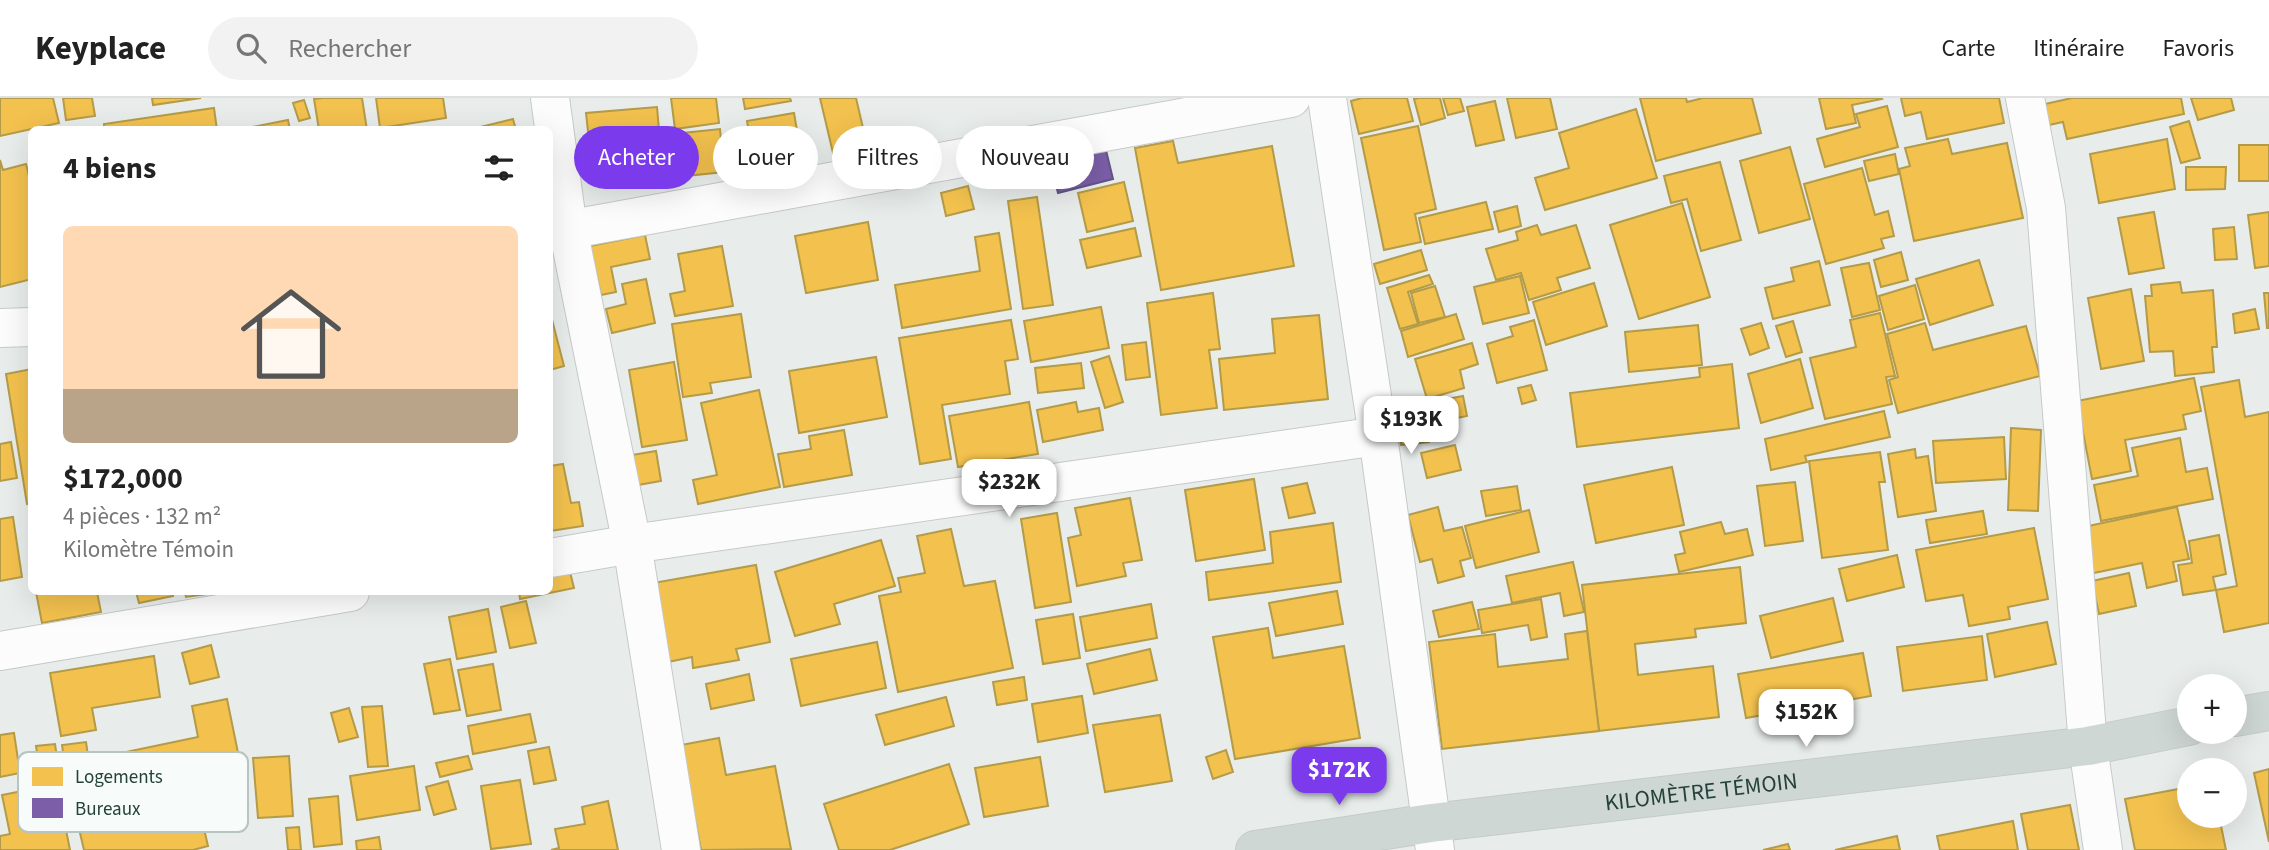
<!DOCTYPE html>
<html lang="fr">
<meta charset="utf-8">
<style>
body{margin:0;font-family:"Source Sans 3",sans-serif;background:#f2f2f2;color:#222;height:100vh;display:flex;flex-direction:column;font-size:26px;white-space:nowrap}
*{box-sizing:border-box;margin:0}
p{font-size:23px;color:#767676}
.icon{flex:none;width:38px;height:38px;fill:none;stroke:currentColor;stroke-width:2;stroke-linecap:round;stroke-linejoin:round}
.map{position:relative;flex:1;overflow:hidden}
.details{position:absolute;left:28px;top:28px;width:525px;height:469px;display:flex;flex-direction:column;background:#fff;border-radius:10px;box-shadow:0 7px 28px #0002}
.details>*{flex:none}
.hud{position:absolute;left:574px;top:28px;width:665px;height:63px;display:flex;gap:14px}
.buttons{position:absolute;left:2177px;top:576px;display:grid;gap:14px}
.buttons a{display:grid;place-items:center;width:70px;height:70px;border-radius:50%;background:#fff;box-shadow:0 7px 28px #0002;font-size:35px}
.price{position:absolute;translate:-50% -60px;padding:0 16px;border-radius:14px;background:#fff;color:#222;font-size:23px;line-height:46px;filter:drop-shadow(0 2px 4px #0008)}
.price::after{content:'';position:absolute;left:50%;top:42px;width:21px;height:16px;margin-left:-10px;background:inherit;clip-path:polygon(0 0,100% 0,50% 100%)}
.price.current{background:#7c3aed;color:#fff}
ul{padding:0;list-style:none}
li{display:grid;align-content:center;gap:14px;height:371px;padding:0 35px}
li+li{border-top:2px solid #e0e0e0}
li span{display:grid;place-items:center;height:217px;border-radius:10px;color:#555}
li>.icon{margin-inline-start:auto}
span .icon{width:126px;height:126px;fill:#fffc;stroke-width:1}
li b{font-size:30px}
h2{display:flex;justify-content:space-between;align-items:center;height:84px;padding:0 35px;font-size:30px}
.chip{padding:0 24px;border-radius:32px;background:#fff;box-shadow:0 7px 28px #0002;font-size:24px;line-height:63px}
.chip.current{background:#7c3aed;color:#fff}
header{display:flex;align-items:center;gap:42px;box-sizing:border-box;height:98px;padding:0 35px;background:#fff;border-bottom:2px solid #e0e0e0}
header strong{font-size:33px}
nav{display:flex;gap:38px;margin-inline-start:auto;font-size:24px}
.search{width:490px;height:63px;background:#f2f2f2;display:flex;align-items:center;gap:18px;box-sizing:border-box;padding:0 24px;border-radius:38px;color:#767676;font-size:26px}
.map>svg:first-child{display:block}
.homes{fill:#f2c14e;stroke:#b49b48;stroke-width:2}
.offices{fill:#7b5ea7;stroke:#615686;stroke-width:2}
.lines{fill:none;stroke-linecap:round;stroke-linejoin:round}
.minor-casing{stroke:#c5cac8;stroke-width:40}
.major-casing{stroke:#c3ccc9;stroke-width:40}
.minor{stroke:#fcfcfc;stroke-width:38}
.major{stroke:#cfd7d5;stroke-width:38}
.labels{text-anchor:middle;stroke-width:7;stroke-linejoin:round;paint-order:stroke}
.street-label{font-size:23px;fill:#24423a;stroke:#f7fbf9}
.key{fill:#f7fbf9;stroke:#b8c4c0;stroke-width:2}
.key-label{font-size:19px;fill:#24423a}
</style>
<header>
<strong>Keyplace</strong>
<div class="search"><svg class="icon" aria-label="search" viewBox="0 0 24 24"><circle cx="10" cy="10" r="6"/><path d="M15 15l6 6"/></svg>Rechercher</div>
<nav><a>Carte</a><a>Itinéraire</a><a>Favoris</a></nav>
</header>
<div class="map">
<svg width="2269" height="752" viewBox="0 0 2269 752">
<rect width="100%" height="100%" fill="#e8edeb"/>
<g class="homes">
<path d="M0 0H53L59 25 0 38Z"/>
<path d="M63 0H92L95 18 66 22Z"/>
<path d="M152 0H201L153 7Z"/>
<path d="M323 0H362L367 32H319L314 1Z"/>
<path d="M376 0H443L446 20 380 30Z"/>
<path d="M671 0H716L719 25 675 31Z"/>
<path d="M743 0H790L791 3 745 11Z"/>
<path d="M820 0H856L867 47 833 55Z"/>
<path d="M1362 0H1407L1413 23 1359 36 1351 3Z"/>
<path d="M1419 0H1440L1445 20 1421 27 1414 1Z"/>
<path d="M1443 0H1460L1464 13 1448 17Z"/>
<path d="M1507 0H1550L1557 31 1516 40Z"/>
<path d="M1640 0H1686L1687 4 1703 0H1752L1761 35 1656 63Z"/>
<path d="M1819 0H1881L1882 1 1852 7 1856 25 1826 31Z"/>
<path d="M1901 0H1999L2004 25 1927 41 1921 14 1905 18Z"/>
<path d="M2072 0H2181L2184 16 2067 41 2063 24 2049 27 2045 6Z"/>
<path d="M2191 0H2231L2234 12 2198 22Z"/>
<path d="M304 2 310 20 299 23 293 5Z"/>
<path d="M1495 3 1504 42 1476 48 1467 9Z"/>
<path d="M1887 8 1898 49 1825 69 1817 41 1860 29 1856 16Z"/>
<path d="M657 9 661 55 591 61 586 15Z"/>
<path d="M214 10 217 32H104V26Z"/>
<path d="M1636 11 1657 80 1545 112 1535 80 1569 70 1559 35Z"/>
<path d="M794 15 799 44 752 51 747 23Z"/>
<path d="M513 21 516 32H468Z"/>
<path d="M288 22 290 32 242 31Z"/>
<path d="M2189 23 2200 60 2181 65 2170 29Z"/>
<path d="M1418 28 1436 111 1415 116 1421 144 1384 152 1361 40Z"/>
<path d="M720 31 724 74 677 79 673 36Z"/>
<path d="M1948 41 1952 56 2007 45 2023 120 1914 143 1899 71 1910 68 1905 50Z"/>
<path d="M2167 41 2175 91 2099 105 2090 56Z"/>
<path d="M1173 43 1178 65 1272 48 1294 168 1161 192 1135 50Z"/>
<rect x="2239" y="47" width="30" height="36"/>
<path d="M1790 49 1810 121 1759 135 1740 63Z"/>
<path d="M1895 56 1899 76 1869 83 1864 63Z"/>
<path d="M0 62 3 72 26 66 32 90V181L0 189Z"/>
<path d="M1720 64 1741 142 1701 153 1687 101 1671 105 1664 78Z"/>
<path d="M2186 69H2226L2225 91 2186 92Z"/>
<path d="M1862 70 1875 117 1888 113 1894 138 1881 141 1884 150 1826 166 1804 86Z"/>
<path d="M1124 84 1133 123 1087 134 1078 95Z"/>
<path d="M968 88 974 111 946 118 941 95Z"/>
<path d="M1037 99 1053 207 1023 211 1008 103Z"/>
<path d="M1486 104 1493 131 1425 146 1419 120Z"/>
<path d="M1682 105 1710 199 1639 221 1610 127Z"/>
<path d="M1517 108 1521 128 1499 134 1494 114Z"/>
<path d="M2154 114 2164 170 2129 176 2118 120Z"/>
<path d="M2269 114V168L2255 170 2248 117Z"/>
<path d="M868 124 878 182 806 195 795 138Z"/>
<path d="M1537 127 1541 137 1576 127 1590 170 1557 180 1561 192 1529 202 1521 175 1496 182 1486 151 1518 142 1516 134Z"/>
<path d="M2234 129 2237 161 2215 162 2213 131Z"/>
<path d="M1135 130 1141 158 1087 170 1080 142Z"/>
<path d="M999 135 1011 211 902 230 895 187 980 173 975 139Z"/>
<path d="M645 137 650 161 611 169 616 194 601 197 590 148Z"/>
<path d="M722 148 733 208 675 218 670 196 685 193 678 156Z"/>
<path d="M1421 152 1427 172 1380 186 1374 166Z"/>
<path d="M1901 154 1908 182 1881 189 1874 162Z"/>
<path d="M1979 162 1993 207 1930 227 1916 181Z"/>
<path d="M1819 163 1830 207 1773 221 1765 190 1794 183 1791 170Z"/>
<path d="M1869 165 1880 212 1852 219 1841 170Z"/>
<path d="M1429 177 1433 186 1408 194 1418 226 1400 231 1387 190Z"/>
<path d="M1520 178 1529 215 1483 226 1474 189Z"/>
<path d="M646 181 655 225 612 235 606 211 626 206 622 186Z"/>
<path d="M2180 184 2182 195 2213 192 2217 249H2212L2214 274 2175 278 2173 253 2150 254 2145 198H2152L2151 187Z"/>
<path d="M1594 185 1607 228 1546 247 1533 204Z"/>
<path d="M1915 187 1924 221 1888 232 1879 198Z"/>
<path d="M1435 188 1445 219 1419 225 1411 195Z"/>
<path d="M2131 191 2144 263 2101 271 2088 200Z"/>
<path d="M1213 195 1220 251 1209 252 1217 310 1161 317 1147 205Z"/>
<path d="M2264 195H2269V230H2267Z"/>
<path d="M1101 209 1109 250 1031 264 1024 223Z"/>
<path d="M2255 211 2259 231 2235 235 2233 216Z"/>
<path d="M550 214 564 268 550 272Z"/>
<path d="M1880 215 1895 278 1886 279 1892 306 1825 321 1810 260 1856 249 1850 222Z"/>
<path d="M741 216 751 279 710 285 712 295 683 299 672 226Z"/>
<path d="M1456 216 1464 241 1408 259 1401 233Z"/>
<path d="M1319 217 1328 301 1224 312 1219 261 1275 255 1272 221Z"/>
<path d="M1011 222 1018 261 1005 263 1010 296 942 307 951 361 920 366 899 240Z"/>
<path d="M1534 222 1547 272 1497 285 1487 246 1513 238 1510 229Z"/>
<path d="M1793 223 1802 254 1786 259 1776 228Z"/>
<path d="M1761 225 1769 250 1750 257 1741 231Z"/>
<path d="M1925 225 1933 252 2026 228 2040 278 1898 315 1889 282 1898 279 1887 236Z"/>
<path d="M1698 227 1702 267 1629 274 1625 234Z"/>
<path d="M1146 244 1150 279 1126 282 1122 247Z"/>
<path d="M1472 245 1478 266 1460 272 1464 290 1427 301 1415 261Z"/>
<path d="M1109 258 1123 304 1105 310 1091 264Z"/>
<path d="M876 259 887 319 799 335 789 273Z"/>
<path d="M1800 261 1813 310 1761 325 1748 276Z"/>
<path d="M674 264 687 342 642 349 629 272Z"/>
<path d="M1081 265 1084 290 1038 295 1035 270Z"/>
<path d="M1732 266 1739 330 1577 349 1570 295 1700 279 1699 270Z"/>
<path d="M32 271V405L27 406 6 276Z"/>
<path d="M2194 280 2201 313 2183 317 2186 331 2125 342 2131 373 2092 381 2077 303Z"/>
<path d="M2239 282 2245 319 2269 314V525L2224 534 2216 492 2237 488 2201 289Z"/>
<path d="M1531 287 1536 302 1522 306 1518 290Z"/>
<path d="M759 292 780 389 698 406 693 382 717 377 701 305Z"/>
<path d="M1463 298 1467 318 1436 324 1432 304Z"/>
<path d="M1029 304 1038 356 958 369 949 318Z"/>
<path d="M1076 304 1078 314 1099 310 1103 332 1043 344 1037 312Z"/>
<path d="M1884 313 1890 339 1805 358 1807 364 1771 372 1765 341Z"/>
<path d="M1426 320 1429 344 1401 347 1398 323Z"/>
<path d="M2011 330 2041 332 2038 413 2008 412Z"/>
<path d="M844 332 852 377 784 389 778 356 811 351 809 338Z"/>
<path d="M2004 339 2006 381 1936 385 1933 343Z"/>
<path d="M2180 340 2186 374 2207 370 2213 401 2101 423 2094 387 2138 378 2132 350Z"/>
<path d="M11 344 17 380 0 383V346Z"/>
<path d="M1455 347 1461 372 1427 380 1421 355Z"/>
<path d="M1915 351 1916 360 1928 358 1936 413 1898 419 1888 356Z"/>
<path d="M656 353 661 383 638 387 632 357Z"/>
<path d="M1880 354 1885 384H1879L1888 452 1822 460 1809 363Z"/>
<path d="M563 366 571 405 579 404 583 428 550 433V368Z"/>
<path d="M1672 369 1684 427 1596 445 1584 387Z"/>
<path d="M1254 381 1265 452 1196 463 1185 392Z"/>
<path d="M1795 384 1803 443 1765 448 1757 388Z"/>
<path d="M1307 385 1315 415 1289 420 1282 390Z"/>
<path d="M1517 388 1521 412 1486 418 1481 393Z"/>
<path d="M1130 400 1142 462 1123 465 1126 478 1077 488 1068 440 1081 437 1075 410Z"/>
<path d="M1438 409 1444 433 1462 429 1471 460 1460 463 1464 478 1438 485 1432 461 1420 464 1408 417Z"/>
<path d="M2177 409 2189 461 2173 464 2177 483 2147 490 2142 465 2089 476 2079 430Z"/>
<path d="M1529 412 1539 454 1476 470 1465 428Z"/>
<path d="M1983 413 1987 436 1930 445 1926 422Z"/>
<path d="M1057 415 1071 504 1035 510 1021 421Z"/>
<path d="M13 419 22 479 0 483V421Z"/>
<path d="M1721 424 1725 436 1747 431 1753 457 1679 474 1675 457 1685 455 1680 434Z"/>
<path d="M1333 425 1341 484 1209 502 1206 474 1273 465 1270 434Z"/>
<path d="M2034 430 2048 501 2008 509 2010 521 1969 528 1963 497 1926 503 1916 452Z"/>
<path d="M951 431 964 488 995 483 1013 570 898 594 879 498 901 494 898 480 925 475 917 438Z"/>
<path d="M2219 437 2226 476 2213 479 2216 492 2183 497 2178 467 2192 465 2189 443Z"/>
<path d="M881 442 895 488 834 506 840 526 795 538 775 474Z"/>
<path d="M1897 457 1904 489 1847 503 1839 471Z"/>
<path d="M1573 464 1584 514 1564 518 1560 495 1512 505 1506 478Z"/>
<path d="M756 467 770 544 736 551 739 562 693 570 692 559 668 564 653 485Z"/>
<path d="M1740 469 1746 525 1695 531 1696 539 1635 546 1638 577 1713 568 1719 619 1599 633 1582 487Z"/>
<path d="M570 474 574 490 520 501 519 494H550V478Z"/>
<path d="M2129 475 2136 508 2099 516 2092 483Z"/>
<path d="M1337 493 1343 526 1276 538 1269 505Z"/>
<path d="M36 494H97L101 514 42 525Z"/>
<path d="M136 494H172L173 498 139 505Z"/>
<path d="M185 494H222L186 499Z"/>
<path d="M1833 500 1843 543 1771 560 1760 518Z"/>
<path d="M1541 501 1547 539 1531 542 1528 527 1482 535 1478 512Z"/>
<path d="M526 503 536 545 510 550 501 509Z"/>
<path d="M1472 504 1479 531 1439 539 1433 513Z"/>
<path d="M1151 506 1157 540 1086 553 1080 519Z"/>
<path d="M488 511 496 554 457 561 449 519Z"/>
<path d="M1073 516 1080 560 1043 566 1036 522Z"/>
<path d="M2047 524 2056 566 1995 579 1987 536Z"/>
<path d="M1268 530 1273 560 1344 548 1360 640 1235 661 1213 539Z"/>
<path d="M1587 533 1599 633 1442 651 1429 544 1495 536 1498 569 1568 561 1565 536Z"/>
<path d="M1982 538 1987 582 1903 593 1897 549Z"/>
<path d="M877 544 886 590 801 608 791 561Z"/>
<path d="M211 547 219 579 190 586 182 555Z"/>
<path d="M1150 551 1157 582 1094 596 1087 566Z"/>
<path d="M1863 555 1871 598 1746 620 1738 576Z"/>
<path d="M154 558 160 599 92 610 96 632 61 638 50 575Z"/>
<path d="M450 561 460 612 434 616 424 566Z"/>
<path d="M493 566 501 612 467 618 458 572Z"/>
<path d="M749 576 754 602 711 611 706 586Z"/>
<path d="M1024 579 1027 602 997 607 993 584Z"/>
<path d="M1082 598 1088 635 1038 644 1032 606Z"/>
<path d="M946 599 954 628 885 647 876 617Z"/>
<path d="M227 601 244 684 207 691 205 682 135 697 126 654 198 639 192 608Z"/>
<path d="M382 608 388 668 368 669 362 609Z"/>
<path d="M349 610 358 639 339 644 331 615Z"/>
<path d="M530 616 536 644 473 656 468 628Z"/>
<path d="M1160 617 1172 683 1105 694 1093 627Z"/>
<path d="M14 635 20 675 0 679V637Z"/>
<path d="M719 640 726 677 775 668 791 751 701 752 681 647Z"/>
<path d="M86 644 88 658 64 661 62 647Z"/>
<path d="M55 646 58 667 39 670 36 648Z"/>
<path d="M549 649 556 682 534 686 528 653Z"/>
<path d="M1226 652 1233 674 1213 681 1206 659Z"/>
<path d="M289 658 293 718 258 720 253 660Z"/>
<path d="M468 658 472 671 440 679 436 665Z"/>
<path d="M1040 659 1048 708 984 719 975 670Z"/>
<path d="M949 666 969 726 890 752H839L824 706Z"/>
<path d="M414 668 420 712 357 722 350 678Z"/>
<path d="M2269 671V744L2254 675Z"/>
<path d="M520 682 531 746 491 751 481 688Z"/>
<path d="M448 683 456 711 434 717 426 689Z"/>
<path d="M57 686 70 752H0V738L10 736 2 697Z"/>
<path d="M2189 689V718H2219L2226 752H2135L2125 701Z"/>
<path d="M195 691 208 748 193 752H84L76 718Z"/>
<path d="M338 698 342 746 314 749 309 701Z"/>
<path d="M608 703 618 752H551L559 750 555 731 585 726 582 709Z"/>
<path d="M2070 707 2079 752H2028L2021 716Z"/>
<path d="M2013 723 2018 752H1940L1937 738Z"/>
<path d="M299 729 301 752H288L286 730Z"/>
<path d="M1897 738 1900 752H1835Z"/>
<path d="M379 739 381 752H357L356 743Z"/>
<path d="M1788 746 1790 752H1763Z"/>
</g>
<path class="offices" d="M1103 40 1113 81 1058 95 1048 54Z"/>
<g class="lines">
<defs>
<g id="minor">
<path d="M550 0 568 131 632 446 681 752"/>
<path d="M1327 0 1378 338 1435 752"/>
<path d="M2025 0 2046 110 2088 648 2103 752"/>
<path d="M550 135 1291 0"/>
<path d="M0 230 32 229"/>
<path d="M550 460 632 446 1378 338"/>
<path d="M0 553 350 494"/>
</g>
<g id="major">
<path d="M2235 619 2269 613"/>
<path id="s1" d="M1255 752 1431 725 2088 648 2189 628"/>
</g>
</defs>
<use href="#minor" class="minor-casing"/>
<use href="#major" class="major-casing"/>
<use href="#minor" class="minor"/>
<use href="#major" class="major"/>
</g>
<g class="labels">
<g class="street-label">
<text dy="8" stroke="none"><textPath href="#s1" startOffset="450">KILOMÈTRE TÉMOIN</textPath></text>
</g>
</g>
<rect x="18" y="654" width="230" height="80" rx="10" class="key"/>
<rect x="32" y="669" width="31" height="19" fill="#f2c14e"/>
<rect x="32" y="700" width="31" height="20" fill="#7b5ea7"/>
<g class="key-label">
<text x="75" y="685">Logements</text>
<text x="75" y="717">Bureaux</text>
</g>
</svg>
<div class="buttons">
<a>+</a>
<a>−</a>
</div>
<b class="price" style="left:1411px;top:358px">$193K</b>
<b class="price" style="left:1009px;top:421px">$232K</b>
<b class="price" style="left:1806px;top:651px">$152K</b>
<b class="price current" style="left:1339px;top:709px">$172K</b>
<div class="hud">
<a class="chip current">Acheter</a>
<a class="chip">Louer</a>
<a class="chip">Filtres</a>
<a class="chip">Nouveau</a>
</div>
<section class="details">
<h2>4 biens<svg class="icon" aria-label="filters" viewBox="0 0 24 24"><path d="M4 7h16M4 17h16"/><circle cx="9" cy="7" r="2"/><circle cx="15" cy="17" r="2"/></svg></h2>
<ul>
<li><span style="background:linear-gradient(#ffd9b3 75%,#b9a48a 0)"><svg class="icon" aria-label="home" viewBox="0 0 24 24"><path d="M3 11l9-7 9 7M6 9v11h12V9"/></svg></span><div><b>$172,000</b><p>4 pièces · 132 m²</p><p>Kilomètre Témoin</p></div></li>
</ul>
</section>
</div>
